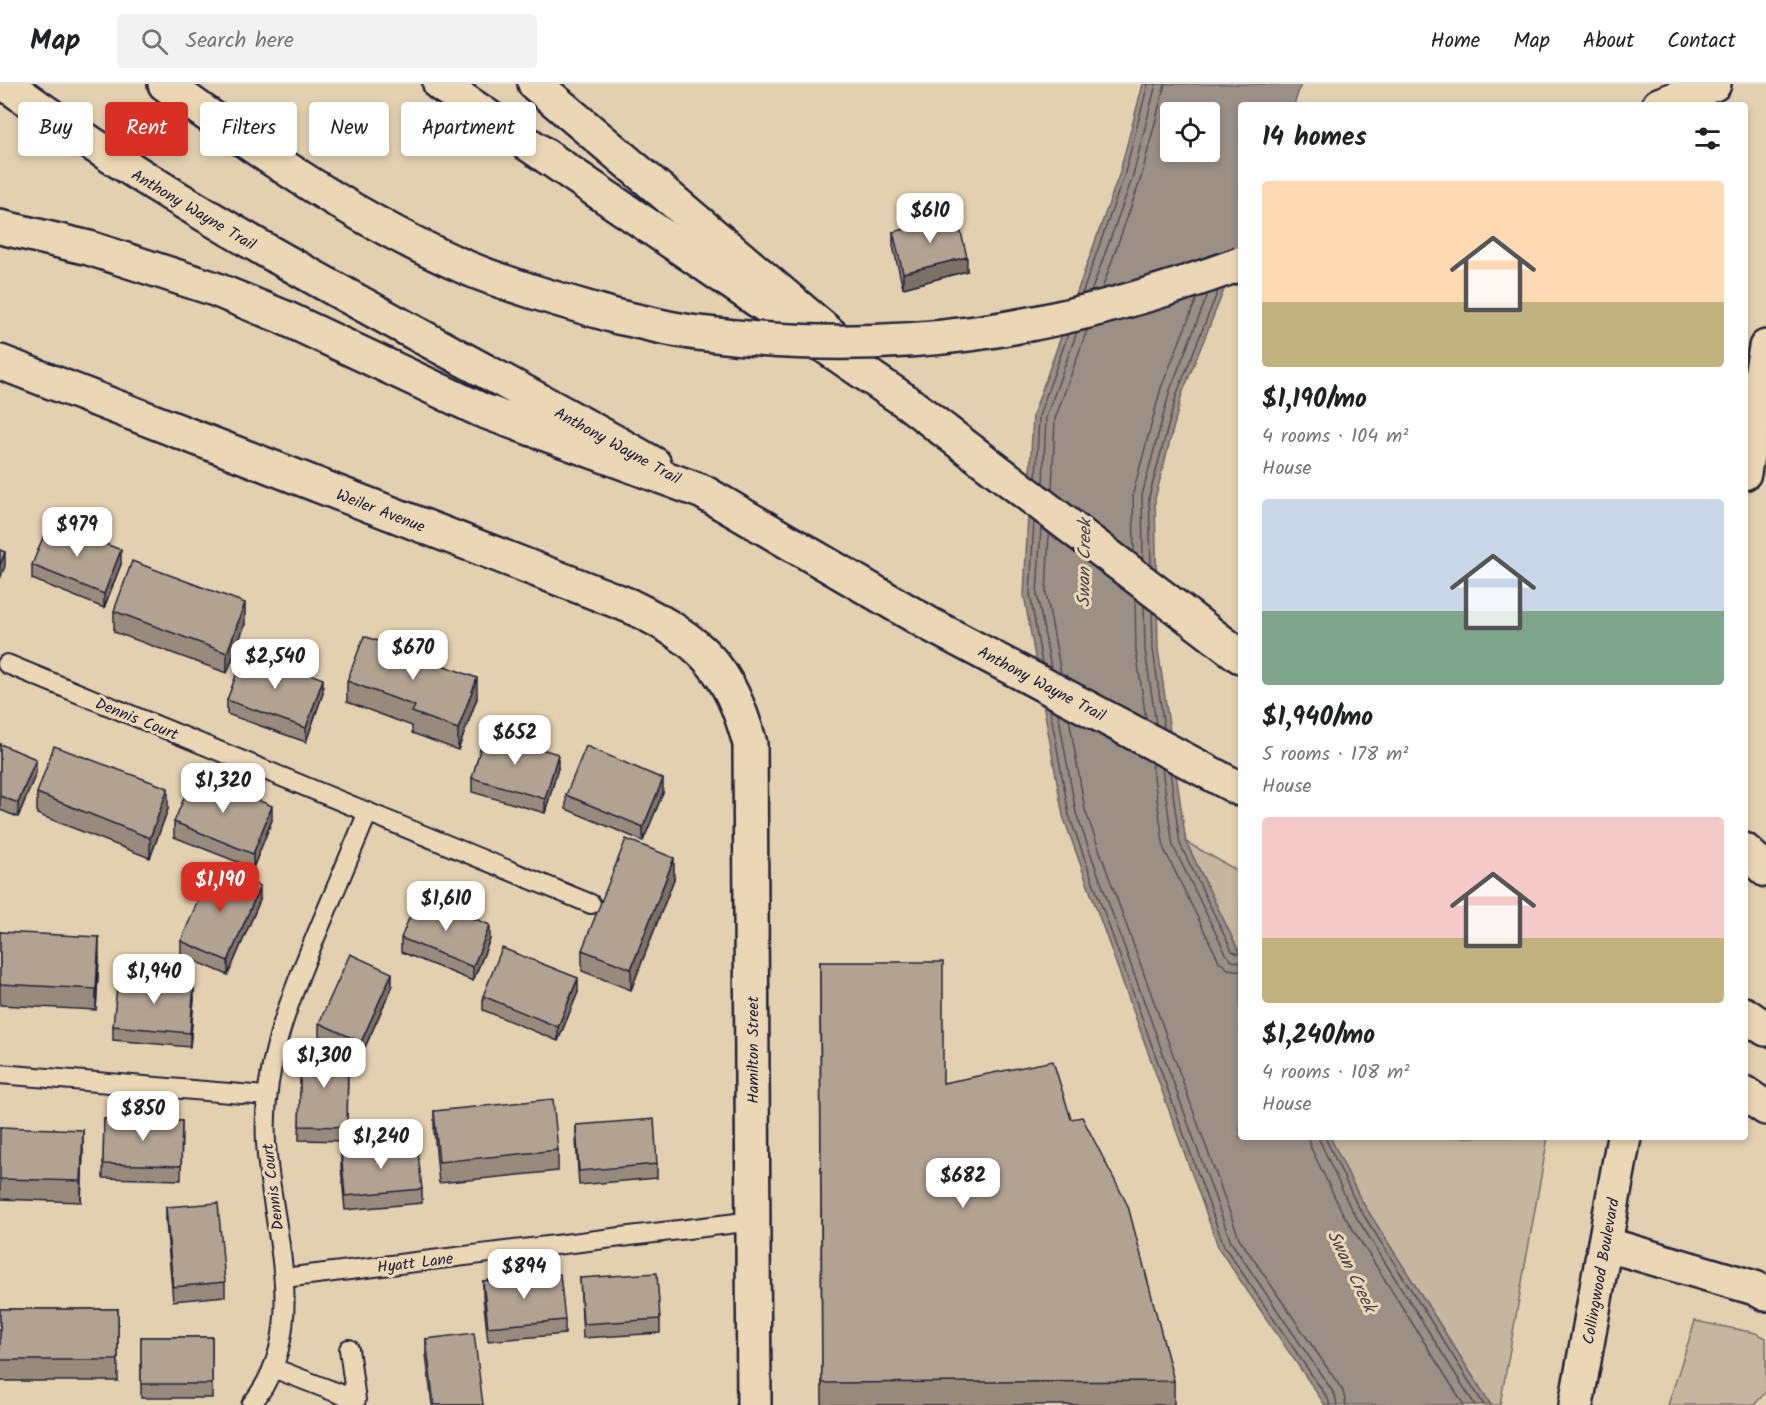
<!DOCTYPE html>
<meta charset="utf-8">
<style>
body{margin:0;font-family:Kalam,sans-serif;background:#f2f2f2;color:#202124;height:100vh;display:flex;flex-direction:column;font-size:22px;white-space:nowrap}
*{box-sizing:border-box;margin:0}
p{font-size:20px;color:#757577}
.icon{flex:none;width:33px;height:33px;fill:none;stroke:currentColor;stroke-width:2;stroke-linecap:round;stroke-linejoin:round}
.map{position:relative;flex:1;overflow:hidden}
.sheet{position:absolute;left:1238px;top:18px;width:510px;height:1038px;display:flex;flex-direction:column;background:#fff;border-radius:6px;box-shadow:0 3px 9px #0003}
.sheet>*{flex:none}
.guide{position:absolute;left:18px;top:18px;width:570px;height:54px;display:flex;gap:12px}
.tools{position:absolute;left:1160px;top:18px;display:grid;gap:12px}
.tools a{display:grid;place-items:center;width:60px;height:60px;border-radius:6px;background:#fff;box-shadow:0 3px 9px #0003;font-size:30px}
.price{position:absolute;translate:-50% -51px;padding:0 14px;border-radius:12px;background:#fff;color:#222;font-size:20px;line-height:39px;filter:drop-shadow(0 2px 3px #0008)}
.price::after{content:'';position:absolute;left:50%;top:36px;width:18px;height:14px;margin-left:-9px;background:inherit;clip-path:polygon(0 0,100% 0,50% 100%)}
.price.current{background:#d93025;color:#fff}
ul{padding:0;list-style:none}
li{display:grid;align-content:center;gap:12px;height:318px;padding:0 24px}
li span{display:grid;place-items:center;height:186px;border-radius:6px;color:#555}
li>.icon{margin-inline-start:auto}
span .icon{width:108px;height:108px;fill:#fffc;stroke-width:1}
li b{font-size:26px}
h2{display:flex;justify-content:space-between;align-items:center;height:72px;padding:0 24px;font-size:26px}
.tag{padding:0 21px;border-radius:6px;background:#fff;box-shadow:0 3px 9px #0003;font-size:21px;line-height:54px}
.tag.current{background:#d93025;color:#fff}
header{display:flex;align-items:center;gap:36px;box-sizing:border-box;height:84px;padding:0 30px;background:#fff;border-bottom:2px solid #e0e0e0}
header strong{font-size:28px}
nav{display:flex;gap:33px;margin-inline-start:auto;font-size:21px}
.search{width:420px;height:54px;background:#f2f2f2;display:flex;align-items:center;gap:15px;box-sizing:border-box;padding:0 21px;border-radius:6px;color:#757577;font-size:22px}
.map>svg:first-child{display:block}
.green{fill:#c7b69f;stroke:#746c6d;stroke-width:1.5}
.water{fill:#9c8f85;stroke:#6b6367;stroke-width:1.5;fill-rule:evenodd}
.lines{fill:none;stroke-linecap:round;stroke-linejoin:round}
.shore{stroke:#534e59;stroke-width:1.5}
.lane-casing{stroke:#22223b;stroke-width:22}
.street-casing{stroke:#22223b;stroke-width:38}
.secondary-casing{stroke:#22223b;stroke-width:38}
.primary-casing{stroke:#22223b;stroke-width:38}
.highway-casing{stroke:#22223b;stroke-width:38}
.lane{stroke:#ebd7b5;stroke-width:18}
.street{stroke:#ebd7b5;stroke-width:33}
.secondary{stroke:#ebd7b5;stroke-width:33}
.primary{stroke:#ebd7b5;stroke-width:33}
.highway{stroke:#ebd7b5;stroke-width:33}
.highway-bridge-casing{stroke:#22223b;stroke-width:38;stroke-linecap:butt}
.highway-bridge{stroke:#ebd7b5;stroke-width:33}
.wall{fill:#988b7d;stroke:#22223b;stroke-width:1.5}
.shaded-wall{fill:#7c7166;stroke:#22223b;stroke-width:1.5}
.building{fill:#b1a291;stroke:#22223b;stroke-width:1.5}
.labels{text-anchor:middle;stroke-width:6;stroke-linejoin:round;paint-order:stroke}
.street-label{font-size:16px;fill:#22223b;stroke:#ebd7b5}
.water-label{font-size:18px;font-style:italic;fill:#474351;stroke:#ebd7b5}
</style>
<header>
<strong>Map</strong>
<div class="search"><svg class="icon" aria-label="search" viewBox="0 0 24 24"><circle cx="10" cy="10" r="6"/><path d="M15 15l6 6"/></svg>Search here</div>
<nav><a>Home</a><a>Map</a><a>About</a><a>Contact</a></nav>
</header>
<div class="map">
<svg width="1766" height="1321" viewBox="0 0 1766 1321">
<rect width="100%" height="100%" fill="#e3d0b0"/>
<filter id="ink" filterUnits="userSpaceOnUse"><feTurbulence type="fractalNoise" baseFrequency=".0167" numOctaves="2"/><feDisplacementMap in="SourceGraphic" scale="12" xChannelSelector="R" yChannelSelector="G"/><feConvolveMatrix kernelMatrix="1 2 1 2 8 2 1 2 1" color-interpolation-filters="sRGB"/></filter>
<g filter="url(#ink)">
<g class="green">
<path d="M1186 758 1240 788V870Z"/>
<path d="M1330 1053H1548L1500 1321H1491L1361 1116Z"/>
<path d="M1695 1237 1756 1249 1766 1254V1308L1754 1321H1668Z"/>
</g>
<path class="water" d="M1143 0H1301L1294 21H1240V166L1182 310 1155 415 1158 565 1186 758 1240 870V1053H1330L1361 1116 1491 1321H1325L1219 1165 1063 732 1024 511 1033 331 1119 91ZM1170 28H1209V68H1170Z"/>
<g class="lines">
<g class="shore">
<path d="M1102 205 1140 97 1165 0"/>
<path d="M1091 208 1132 95 1156 0"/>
<path d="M1082 210 1124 92 1148 0"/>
<path d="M1036 394 1039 332 1068 250"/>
<path d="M1043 399 1046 333 1077 248"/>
<path d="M1052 406 1055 335 1087 246"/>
<path d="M1034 437 1030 510 1042 580"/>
<path d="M1041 443 1037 510 1051 584"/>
<path d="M1049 449 1046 509 1061 589"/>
<path d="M1134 468 1133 409 1161 304 1197 214"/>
<path d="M1143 475 1142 411 1170 306 1208 210"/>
<path d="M1151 481 1149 413 1177 309 1218 207"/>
<path d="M1135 514 1136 567 1146 635"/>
<path d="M1144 521 1145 566 1156 640"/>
<path d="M1152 527 1153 565 1164 644"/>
<path d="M1050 625 1069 731 1224 1162 1328 1315 1330 1321"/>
<path d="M1058 629 1076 729 1231 1158 1335 1311 1337 1321"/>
<path d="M1069 634 1085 726 1239 1154 1343 1307 1346 1321"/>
<path d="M1152 679 1164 765 1219 877 1228 885 1240 887"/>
<path d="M1162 684 1173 762 1226 870 1232 877 1240 878"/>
<path d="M1170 688 1180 760 1232 867 1240 871"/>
<path d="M1309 1053 1311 1064 1342 1128 1464 1321"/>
<path d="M1318 1053 1350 1123 1475 1321"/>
<path d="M1325 1053 1356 1119 1484 1321"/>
</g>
<defs>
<g id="lane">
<path d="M7 580 591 820"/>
<path d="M0 990 266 1012"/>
<path d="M284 1194 753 1137"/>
<path d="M273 1284 356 1316 349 1265"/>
<path d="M251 1321C313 1245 271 1146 266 1059 262 985 287 921 315 854 333 812 350 770 368 728"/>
</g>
<path id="street" d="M0 278 630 522C702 557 729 583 750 660L754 1321"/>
<g id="secondary">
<path d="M1744 389 1766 263"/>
<path d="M1576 1321 1624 1053"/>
</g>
<g id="primary">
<path d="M6 0C209 149 436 256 654 380"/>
<path d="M535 0 843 261"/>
</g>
<g id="highway">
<path d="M165 0C260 69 358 137 467 184 516 204 567 218 618 233"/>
<path d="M440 0 907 318 1240 572"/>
<path d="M1659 21 1714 0"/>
<path d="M0 143 89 164 212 204 283 233 481 326 703 408 929 540 1240 705"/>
<path d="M1744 766 1766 786"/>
<path d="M1744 930 1766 945"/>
<path d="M1744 1009 1766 1024"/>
<path d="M1605 1160 1755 1204 1766 1210"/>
</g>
</defs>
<use href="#lane" class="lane-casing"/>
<use href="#street" class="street-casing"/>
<use href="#secondary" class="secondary-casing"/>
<use href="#primary" class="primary-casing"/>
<use href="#highway" class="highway-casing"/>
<use href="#lane" class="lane"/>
<use href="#street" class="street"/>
<use href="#secondary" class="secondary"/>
<use href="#primary" class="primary"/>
<use href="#highway" class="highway"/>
<defs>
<path id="highway-bridge" d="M618 233C644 238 671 246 698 249 896 274 1054 248 1240 180"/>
</defs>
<use href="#highway-bridge" class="highway-bridge-casing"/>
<use href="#highway-bridge" class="highway-bridge"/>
</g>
<g class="wall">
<path d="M893 148 967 187 903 204 893 162Z"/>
<path d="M121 480 104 524 32 495V481Z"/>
<path d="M114 527 245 540 227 589 114 548Z"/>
<path d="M347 597 477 614 458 666 412 649V642L347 618Z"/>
<path d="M323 609 306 658 227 630V616Z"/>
<path d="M0 660 36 689 18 733 0 726Z"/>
<path d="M558 684 545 729 472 708V694Z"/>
<path d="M37 709 168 725 150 774 37 730Z"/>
<path d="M663 709 643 757 566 725V711Z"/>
<path d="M272 736 253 784 174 753V738Z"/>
<path d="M674 795 631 906 582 887V866Z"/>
<path d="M260 816 228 891 181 871V857Z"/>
<path d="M0 848 99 874 96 926 0 921Z"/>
<path d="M401 854 490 855 473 897 401 868Z"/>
<path d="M820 878 943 999 1071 1035 1174 1297V1321H822Z"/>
<path d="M392 903 361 972 319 953V939Z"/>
<path d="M578 908 558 957 483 926V912Z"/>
<path d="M194 914 190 963 113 956V942Z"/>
<path d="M301 966 348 967 347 1057 299 1056Z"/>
<path d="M434 1027 558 1066V1087L439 1099 434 1047Z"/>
<path d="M104 1035 182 1037 181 1096 103 1094Z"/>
<path d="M576 1041 657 1080V1094L579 1101 576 1055Z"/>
<path d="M0 1043 83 1066 81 1118 0 1115Z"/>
<path d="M341 1068 422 1105V1119L345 1126 341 1082Z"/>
<path d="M166 1123 225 1198V1212L173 1217 166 1137Z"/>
<path d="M580 1194 660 1235V1249L583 1254Z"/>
<path d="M483 1197 565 1236V1250L488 1257 483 1212Z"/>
<rect x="0" y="1225" width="118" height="72"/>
<rect x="141" y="1253" width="71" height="61"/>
<path d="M426 1255 483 1321H432L426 1270Z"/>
</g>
<g class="shaded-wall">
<path d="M967 173V187L903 204V189Z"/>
<path d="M121 466V480L104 524V510Z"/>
<path d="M5 468V482L0 495V481Z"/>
<path d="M245 519V540L227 589V569Z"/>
<path d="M477 594V614L458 666V645Z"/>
<path d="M323 595V609L306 658V644Z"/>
<path d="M558 670V684L545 729V715Z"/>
<path d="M36 675V689L18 733V719Z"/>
<path d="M663 695V709L643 757V743Z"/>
<path d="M168 704V725L150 774V754Z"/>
<path d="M272 722V736L253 784V770Z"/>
<path d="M674 774V795L631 906V885Z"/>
<path d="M260 802V816L228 891V877Z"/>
<path d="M490 841V855L473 897V883Z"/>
<path d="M99 853V874L96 926V905Z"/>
<path d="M392 889V903L361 972V958Z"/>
<path d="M578 894V908L558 957V943Z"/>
<path d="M194 900V914L190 963V949Z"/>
<path d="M83 1046V1066L81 1118V1097Z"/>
</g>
<g class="building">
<path d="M957 132 967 173 903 189 893 148Z"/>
<path d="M49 438 121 466 104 510 32 481Z"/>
<path d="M0 466 5 468 0 481Z"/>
<path d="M132 477 245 519 227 569 114 527Z"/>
<path d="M364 552 477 594 458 645 412 628 415 622 347 597Z"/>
<path d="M245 567 323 595 306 644 227 616Z"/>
<path d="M485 648 558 670 545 715 472 694Z"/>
<path d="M0 660 36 675 18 719 0 712Z"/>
<path d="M54 662 168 704 150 754 37 709Z"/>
<path d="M586 662 663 695 643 743 566 711Z"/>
<path d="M194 690 272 722 253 770 174 738Z"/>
<path d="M626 755 674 774 631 885 582 866Z"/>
<path d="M212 782 260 802 228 877 181 857Z"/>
<path d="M418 812 490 841 473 883 401 854Z"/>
<path d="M0 848 99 853 96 905 0 900Z"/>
<path d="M502 864 578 894 558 943 483 912Z"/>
<path d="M350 870 392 889 361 958 319 939Z"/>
<path d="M820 878H943V999L1053 977 1071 1035 1082 1033 1128 1122 1174 1297 822 1299Z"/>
<path d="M118 893 194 900 190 949 113 942Z"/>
<path d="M301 966 348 967 347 1043 299 1042Z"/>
<path d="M553 1015 558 1066 439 1078 434 1027Z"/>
<path d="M104 1035 182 1037 181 1082 103 1080Z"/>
<path d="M654 1035 657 1080 579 1087 576 1041Z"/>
<path d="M0 1043 83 1046 81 1097 0 1095Z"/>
<path d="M417 1060 422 1105 345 1112 341 1068Z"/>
<path d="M218 1119 225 1198 173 1203 166 1123Z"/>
<path d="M657 1189 660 1235 583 1240 580 1194Z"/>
<path d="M560 1190 565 1236 488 1243 483 1197Z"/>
<rect x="0" y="1225" width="118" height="51"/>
<path d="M474 1249 483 1321H434L426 1255Z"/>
<rect x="141" y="1253" width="71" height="47"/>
</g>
</g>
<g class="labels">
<g class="street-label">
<text transform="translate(194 125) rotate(31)" y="6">Anthony Wayne Trail</text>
<text transform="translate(618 361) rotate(29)" y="6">Anthony Wayne Trail</text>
<text transform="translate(381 426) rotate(21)" y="6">Weiler Avenue</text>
<text transform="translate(1042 599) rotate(28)" y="6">Anthony Wayne Trail</text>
<text transform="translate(137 634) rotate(22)" y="6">Dennis Court</text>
<text transform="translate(752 966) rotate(-90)" y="6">Hamilton Street</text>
<text transform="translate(272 1103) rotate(-97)" y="6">Dennis Court</text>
<text transform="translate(415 1178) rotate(-7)" y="6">Hyatt Lane</text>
<text transform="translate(1600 1187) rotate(-80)" y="6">Collingwood Boulevard</text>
</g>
<g class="water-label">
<text transform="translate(1084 479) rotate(-89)" y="6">Swan Creek</text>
<text transform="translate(1352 1187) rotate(64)" y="6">Swan Creek</text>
</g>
</g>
</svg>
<div class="tools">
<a><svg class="icon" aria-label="locate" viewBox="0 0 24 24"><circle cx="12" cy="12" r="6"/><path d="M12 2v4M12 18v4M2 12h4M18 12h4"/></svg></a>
</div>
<b class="price" style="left:930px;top:160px">$610</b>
<b class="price" style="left:77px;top:474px">$979</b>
<b class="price" style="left:413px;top:597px">$670</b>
<b class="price" style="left:275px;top:606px">$2,540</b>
<b class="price" style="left:515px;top:682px">$652</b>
<b class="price" style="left:223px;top:730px">$1,320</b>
<b class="price current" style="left:220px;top:829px">$1,190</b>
<b class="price" style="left:446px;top:848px">$1,610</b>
<b class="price" style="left:154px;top:921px">$1,940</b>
<b class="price" style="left:324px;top:1005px">$1,300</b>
<b class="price" style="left:143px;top:1058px">$850</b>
<b class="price" style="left:381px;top:1086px">$1,240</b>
<b class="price" style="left:963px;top:1125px">$682</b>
<b class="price" style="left:524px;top:1216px">$894</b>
<div class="guide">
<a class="tag">Buy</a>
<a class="tag current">Rent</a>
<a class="tag">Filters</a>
<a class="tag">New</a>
<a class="tag">Apartment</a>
</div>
<section class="sheet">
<h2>14 homes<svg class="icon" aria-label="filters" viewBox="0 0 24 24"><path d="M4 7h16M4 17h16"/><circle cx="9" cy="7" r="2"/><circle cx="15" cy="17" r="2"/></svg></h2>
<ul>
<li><span style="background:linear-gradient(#ffd9b3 65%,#c2b280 0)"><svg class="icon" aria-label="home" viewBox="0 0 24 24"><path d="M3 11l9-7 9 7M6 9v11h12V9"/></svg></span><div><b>$1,190/mo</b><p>4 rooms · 104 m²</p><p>House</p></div></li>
<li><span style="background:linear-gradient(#c9d6e8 60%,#7fa58c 0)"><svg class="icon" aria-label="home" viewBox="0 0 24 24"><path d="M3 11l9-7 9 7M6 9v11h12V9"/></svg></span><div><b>$1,940/mo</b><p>5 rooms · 178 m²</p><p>House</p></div></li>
<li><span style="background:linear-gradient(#f6c9c9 65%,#c2b280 0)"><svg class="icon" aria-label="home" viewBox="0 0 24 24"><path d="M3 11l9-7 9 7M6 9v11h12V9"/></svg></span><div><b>$1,240/mo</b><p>4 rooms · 108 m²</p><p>House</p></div></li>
</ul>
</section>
</div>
